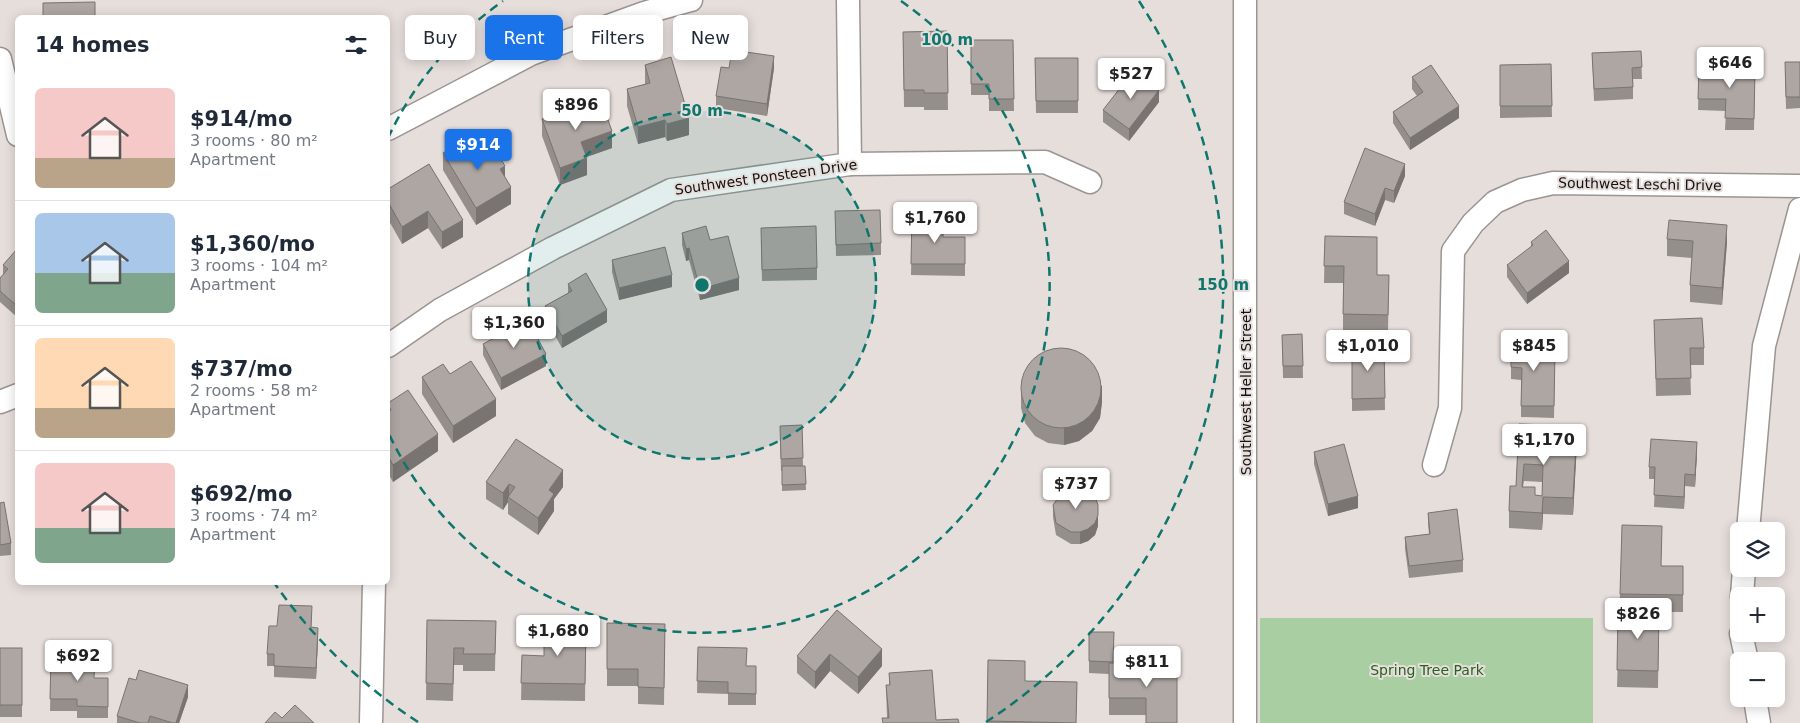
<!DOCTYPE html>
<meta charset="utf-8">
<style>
body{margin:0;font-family:"DejaVu Sans",sans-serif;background:#f6f6f7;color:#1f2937;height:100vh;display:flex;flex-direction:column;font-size:19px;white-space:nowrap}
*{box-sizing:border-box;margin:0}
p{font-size:16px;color:#747a83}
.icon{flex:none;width:28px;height:28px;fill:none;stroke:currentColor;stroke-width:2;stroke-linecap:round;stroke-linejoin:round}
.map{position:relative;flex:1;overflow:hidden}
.details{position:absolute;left:15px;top:15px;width:375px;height:570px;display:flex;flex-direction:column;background:#fff;border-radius:8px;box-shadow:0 2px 12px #0003}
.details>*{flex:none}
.banner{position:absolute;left:405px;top:15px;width:475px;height:45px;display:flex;gap:10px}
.buttons{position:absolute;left:1730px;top:522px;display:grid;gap:10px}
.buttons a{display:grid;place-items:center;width:55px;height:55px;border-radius:8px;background:#fff;box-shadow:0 2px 12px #0003;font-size:25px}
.price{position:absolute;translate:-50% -42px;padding:0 11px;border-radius:5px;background:#fff;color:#222;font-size:16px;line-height:32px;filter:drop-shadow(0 1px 2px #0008)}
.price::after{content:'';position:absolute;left:50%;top:30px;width:15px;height:11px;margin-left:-8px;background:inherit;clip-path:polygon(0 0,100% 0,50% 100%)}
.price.selected{background:#1a73e8;color:#fff}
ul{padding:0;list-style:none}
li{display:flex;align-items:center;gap:15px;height:125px;padding:0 20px}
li+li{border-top:1px solid #e0e1e3}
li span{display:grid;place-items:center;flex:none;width:140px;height:100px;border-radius:8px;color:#555}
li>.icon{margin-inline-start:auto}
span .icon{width:60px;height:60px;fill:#fffc;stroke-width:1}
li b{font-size:21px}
h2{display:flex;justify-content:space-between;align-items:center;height:60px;padding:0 20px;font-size:21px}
.chip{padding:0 18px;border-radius:8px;background:#fff;box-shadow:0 2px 12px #0003;font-size:18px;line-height:45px}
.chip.selected{background:#1a73e8;color:#fff}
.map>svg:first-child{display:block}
.green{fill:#a8cea2}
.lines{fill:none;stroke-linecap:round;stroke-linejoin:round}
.minor-casing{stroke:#9b9591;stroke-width:25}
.minor{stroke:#fff;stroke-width:22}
.wall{fill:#958f8b;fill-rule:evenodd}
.shaded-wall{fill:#797471}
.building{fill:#ada6a2;stroke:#797471;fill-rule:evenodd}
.ring{fill:none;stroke:#0f766e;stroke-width:2.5;stroke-dasharray:9 6}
.labels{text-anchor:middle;stroke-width:4;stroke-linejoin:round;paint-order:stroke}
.street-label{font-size:14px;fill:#141110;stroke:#e6dedb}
.park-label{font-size:14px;fill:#26611d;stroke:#e6dedb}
.centre{fill:#0f766e;stroke:#e6dedb;stroke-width:2.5}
.ring-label{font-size:15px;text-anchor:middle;font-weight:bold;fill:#0f766e;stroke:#e6dedb;stroke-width:4;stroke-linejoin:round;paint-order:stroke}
</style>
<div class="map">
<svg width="1800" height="723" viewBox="0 0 1800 723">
<rect width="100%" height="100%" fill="#e6dedb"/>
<rect class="green" x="1260" y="618" width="333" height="105"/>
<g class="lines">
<defs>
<g id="minor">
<path d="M848 0 850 164"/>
<path d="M1245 0V723"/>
<path d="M0 59 18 135"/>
<path d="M388 129 531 54 644 13 691 0"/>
<path d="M388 346 440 310 553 248 671 190 850 164 1045 162 1090 182"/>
<path d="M0 402 18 395"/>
<path d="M1434 465 1450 408 1453 251 1473 223 1495 202 1522 190 1553 183 1800 186"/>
<path d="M1748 531 1764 346 1800 209"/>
<path d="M1742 596 1744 569"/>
<path d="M1741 634 1747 661"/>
<path d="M1755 699 1759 723"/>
<path d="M371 723 374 582"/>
</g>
</defs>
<use href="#minor" class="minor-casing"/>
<use href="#minor" class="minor"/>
</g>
<g class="wall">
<path d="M947 31 948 110H924V107H904L903 32Z"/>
<path d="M971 40H1013L1014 111H989V95H971Z"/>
<path d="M1641 51 1642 79H1633V99L1594 101 1592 53Z"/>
<path d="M1035 58H1078V113H1036Z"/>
<path d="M1785 62H1800V108L1786 109Z"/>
<path d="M1551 64 1552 117 1500 118V65Z"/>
<path d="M645 65 689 135 667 141 665 137 638 144 627 106V89L645 84Z"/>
<path d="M1699 67 1755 68 1754 130H1725L1726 111 1698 110Z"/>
<path d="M729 68H774L767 116 716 108V96Z"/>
<path d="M1412 77 1459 118 1410 150 1393 123V112L1417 96 1412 89Z"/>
<path d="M1159 102 1129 141 1103 122V110Z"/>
<path d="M542 119 612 148 586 157 587 175 560 185 542 136Z"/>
<path d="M473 149 505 178 511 204 476 225 443 170V153Z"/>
<path d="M429 164 463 237 442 249 428 228 402 244 388 219V189Z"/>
<path d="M1405 176 1394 203 1385 200 1375 226 1344 214V202Z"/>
<path d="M835 211 881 243V255L836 256Z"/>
<path d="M912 216 928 223 943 237H965V276L911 275Z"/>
<path d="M682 233 710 240 739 290 700 300 689 260 686 261 682 245Z"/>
<path d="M1325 236 1377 275H1389L1388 332 1343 331V283H1324Z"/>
<path d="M1667 239 1727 242 1722 305 1690 302V285L1692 258 1667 256Z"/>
<path d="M761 240 817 268V280L762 281Z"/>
<path d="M1531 242 1569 273 1527 304 1507 277V265L1531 248Z"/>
<path d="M18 248V318L0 302V278L3 275V265Z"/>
<path d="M612 260 672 287 619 300 612 272Z"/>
<path d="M568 284 607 322 562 348 545 318V306L568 293Z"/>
<path d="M1654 320 1704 348V365H1690L1691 395 1656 396Z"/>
<path d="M1302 334 1303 378H1283L1282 335Z"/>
<path d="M1511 338 1539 351 1555 352 1554 418 1521 417V380L1511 379Z"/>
<path d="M483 344 546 366 501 390 483 355Z"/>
<path d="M1352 345H1384L1385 410 1352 411Z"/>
<path d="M450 374 496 416 453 443 422 394V377Z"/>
<path d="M1021 391 1102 402 1100 418 1092 431 1079 441 1064 445 1048 443 1035 436 1025 423 1021 408Z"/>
<path d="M388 403 438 451 393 482 388 473Z"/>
<path d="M1519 424 1577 443 1573 515 1543 514 1542 530 1509 528V511L1516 486ZM1524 481 1542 482V496L1535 495 1523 487Z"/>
<path d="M802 425 803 466H805L806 490 782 491V471H781L780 438Z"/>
<path d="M1314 452 1358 508 1328 516 1314 464Z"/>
<path d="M1697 454 1695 487 1685 486 1684 509 1654 507 1655 479H1649V467Z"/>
<path d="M486 482 563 487 554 499V511L538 535 508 514V502L503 510 486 499Z"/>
<path d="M0 503 11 543V555L0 556Z"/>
<path d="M1053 505 1098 517V526L1095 535 1088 541 1080 544H1071L1056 535 1053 517Z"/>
<path d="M1428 513 1463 560V572L1409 578 1405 549V537L1429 534 1428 524Z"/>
<path d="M1662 566 1683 583V612H1659L1658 688 1617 687 1620 594Z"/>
<path d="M837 610 882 666 858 694 830 671 815 689 797 673V656Z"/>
<path d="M312 618 311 628 318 640 316 679 274 677V666H267V654L277 626Z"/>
<path d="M427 620 496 621 495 671H463V665H454L453 701 426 700Z"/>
<path d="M607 623 665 624 664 705 638 704V686H607Z"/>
<path d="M586 625 585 701 521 700 522 655 544 656Z"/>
<path d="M1089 632H1114V663L1177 664 1146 715H1109V674L1089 673Z"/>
<path d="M698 647 746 666H756V705H728V694L697 693Z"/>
<rect x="0" y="648" width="22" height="69"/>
<path d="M51 658 95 678H108V718H77V711H50Z"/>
<path d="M988 660 1025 681 1077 682 1076 723H987Z"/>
<path d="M889 673 936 720 959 723 887 718 886 685H889Z"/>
<path d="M188 697 179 723H117V716Z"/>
</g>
<g class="shaded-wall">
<path d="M774 56V68L767 116V104Z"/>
<path d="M1159 90V102L1129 141V129Z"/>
<path d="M1459 106V118L1410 150V138Z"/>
<path d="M689 118V135L667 141V124Z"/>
<path d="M665 120V137L638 144V127Z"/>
<path d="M612 131V148L581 159V142Z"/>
<path d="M587 158V175L560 185V168Z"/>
<path d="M1405 164V176L1394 203V191Z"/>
<path d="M505 166V183L500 169Z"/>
<path d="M511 187V204L476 225V208Z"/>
<path d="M1385 188V200L1375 226V214Z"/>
<path d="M428 211V228L402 244V227Z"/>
<path d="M463 220V237L442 249V232Z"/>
<path d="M1727 225V242L1722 305V288Z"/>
<path d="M689 248V260L686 261V249Z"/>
<path d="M1569 261V273L1527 304V293Z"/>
<path d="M672 275V287L619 300V288Z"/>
<path d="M739 278V290L700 300V289Z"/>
<path d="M607 310V322L562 348V336Z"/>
<path d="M546 354V366L501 390V378Z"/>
<path d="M1102 385V402L1100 418 1092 431 1079 441 1064 445V428Z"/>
<path d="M496 399V416L453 443V426Z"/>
<path d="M1577 426V443L1573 515V498Z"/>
<path d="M438 434V451L393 482V465Z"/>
<path d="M1697 442V454L1695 487V475Z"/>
<path d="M563 470V487L554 499V511L538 535V518L549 490Z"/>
<path d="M1685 474V486L1684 509V497Z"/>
<path d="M509 484V498L508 497V502L503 510V493Z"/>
<path d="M1358 496V508L1328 516V504Z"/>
<path d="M1543 497V514L1542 530V513Z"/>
<path d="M1098 505V526L1095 535 1088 541 1080 544V532Z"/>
<path d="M318 628V640L316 679V668Z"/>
<path d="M882 649V666L858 694V677Z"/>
<path d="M830 654V671L815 689V672Z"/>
<path d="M188 685V697L179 723H176Z"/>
</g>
<g class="building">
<path d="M95 2V18H43V3Z"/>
<path d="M947 31 948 93H924V90H904L903 32Z"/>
<path d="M971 40H1013L1014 99H989V84H971Z"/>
<path d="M732 50 774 56 767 104 716 96 721 67 729 68Z"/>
<path d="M1641 51 1642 67 1632 68 1633 87 1594 89 1592 53Z"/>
<path d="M671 57 689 118 667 124 665 120 638 127 627 89 650 83 645 65Z"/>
<path d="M1035 58H1078V101H1036Z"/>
<path d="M1785 62H1800V97H1786Z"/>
<path d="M1551 64 1552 106H1500V65Z"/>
<path d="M1431 65 1459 106 1410 138 1393 112 1423 92 1412 77Z"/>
<path d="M1699 67 1755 68 1754 119 1725 118 1726 99H1698Z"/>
<path d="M1134 70 1159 90 1129 129 1103 110Z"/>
<path d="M600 98 612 131 581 142 587 158 560 168 542 119Z"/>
<path d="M467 139 473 149 489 139 505 166 500 169 511 187 476 208 443 153Z"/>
<path d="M1365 148 1405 164 1394 191 1385 188 1375 214 1344 202Z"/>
<path d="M429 164 463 220 442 232 428 211 402 227 388 202V189Z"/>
<path d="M880 210 881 243 836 245 835 211Z"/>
<path d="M912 216H928V223H943V237H965V264H911Z"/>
<path d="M1669 220 1727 225 1722 288 1690 285 1693 241 1667 239Z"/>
<path d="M706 226 710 240 728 236 739 278 700 289 689 248 686 249 682 233Z"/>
<path d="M816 226 817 268 762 270 761 228Z"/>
<path d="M1546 230 1569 261 1527 293 1507 265 1533 245 1531 242Z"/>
<path d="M1325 236 1377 237V275H1389L1388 315 1343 314 1344 266H1324Z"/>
<path d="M665 247 672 275 619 288 612 260Z"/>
<path d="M18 248V306H17L0 291V278L8 269 3 265Z"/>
<path d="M586 273 607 310 562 336 545 306 572 291 568 284Z"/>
<path d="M1702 318 1704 348H1690L1691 378 1656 379 1654 320Z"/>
<path d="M528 320 546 354 501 378 483 344Z"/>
<path d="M1302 334 1303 366H1283L1282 335Z"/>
<path d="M1511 338 1539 339V351L1555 352 1554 406H1521L1522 368 1511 367Z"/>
<path d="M1352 345H1384L1385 398 1352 399Z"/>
<circle cx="1061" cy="388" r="40"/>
<path d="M471 361 496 399 453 426 422 377 443 364 450 374Z"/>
<path d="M408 390 438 434 393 465 388 456V412L391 410 388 405V403Z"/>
<path d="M1519 424 1577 426 1573 498 1543 497 1542 513 1509 511 1510 486H1516ZM1524 464 1543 465 1542 496 1535 495V487H1522Z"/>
<path d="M802 425 803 458 781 459 780 426Z"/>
<path d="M516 439 563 470 549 490 554 494 538 518 508 497 515 487 509 484 503 493 486 482Z"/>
<path d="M1651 439 1697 442 1695 475 1685 474 1684 497 1654 495 1655 467H1649Z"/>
<path d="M1344 444 1358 496 1328 504 1314 452Z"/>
<path d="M782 466H805L806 484 782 485Z"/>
<path d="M1080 488 1095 497 1098 505V515L1095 523 1088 529 1080 532H1071L1056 523 1053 505 1063 491Z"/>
<path d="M4 502 11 543 0 545V503Z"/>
<path d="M1457 509 1463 560 1409 566 1405 537 1430 534 1428 513Z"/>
<path d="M1622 525 1662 526 1661 566H1683V595L1620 594Z"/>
<path d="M279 605 312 606 311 627 318 628 316 668 274 666V654H267L269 626H277Z"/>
<path d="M1618 609 1659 611 1658 671 1617 670Z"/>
<path d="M837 610 882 649 858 677 830 654 815 672 797 656Z"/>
<path d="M427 620 496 621 495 654H463L464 648H454L453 684 426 683Z"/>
<path d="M607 623 665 624 664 688 638 687V669H607Z"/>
<path d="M544 625H586L585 684 521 683 522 655 544 656Z"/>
<path d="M1089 632H1114L1113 662 1089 661Z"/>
<path d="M698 647 747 648 746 666H756V694L728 693V682L697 681Z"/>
<rect x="0" y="648" width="22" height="57"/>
<path d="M51 658 95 659 94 678H108V707L77 706V699H50Z"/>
<path d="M988 660 1025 661V681L1077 682 1076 723 987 721Z"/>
<path d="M1109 663 1177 664V723H1146V698H1109Z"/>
<path d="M139 670 188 685 176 723H173L150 716 148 723H140L117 716 129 678 136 680Z"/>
<path d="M932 670 936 720 958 719 959 723H883L882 718H889L886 685H890L889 673Z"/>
<path d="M295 705 314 723H265L275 712 282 718Z"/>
</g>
<circle cx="702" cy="285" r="174" fill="#0f766e" fill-opacity=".12"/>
<g class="ring">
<circle cx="702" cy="285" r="174"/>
<path d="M388 138A347 347 0 0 1 503 1M901 1A347 347 0 1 1 388 432"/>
<path d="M418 722A521 521 0 0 1 275 584M1139 1A521 521 0 0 1 986 722"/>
</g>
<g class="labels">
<g class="street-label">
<text transform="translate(766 177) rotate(-8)" y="5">Southwest Ponsteen Drive</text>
<text transform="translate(1640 184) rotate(1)" y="5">Southwest Leschi Drive</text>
<text transform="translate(1246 392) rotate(-90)" y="5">Southwest Heller Street</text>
</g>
<g class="park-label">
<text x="1427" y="675">Spring Tree Park</text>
</g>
</g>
<circle cx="702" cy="285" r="8" class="centre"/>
<g class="ring-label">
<text x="947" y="45">100 m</text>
<text x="702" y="116">50 m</text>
<text x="1223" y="290">150 m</text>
</g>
</svg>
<div class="buttons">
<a><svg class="icon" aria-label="layers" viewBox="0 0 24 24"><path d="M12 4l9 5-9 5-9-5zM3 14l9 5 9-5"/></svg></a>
<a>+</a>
<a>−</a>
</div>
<b class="price" style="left:1730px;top:89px">$646</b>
<b class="price" style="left:1131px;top:100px">$527</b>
<b class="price" style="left:576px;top:131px">$896</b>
<b class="price selected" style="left:478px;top:171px">$914</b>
<b class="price" style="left:935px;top:244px">$1,760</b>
<b class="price" style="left:514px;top:349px">$1,360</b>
<b class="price" style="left:1368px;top:372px">$1,010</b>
<b class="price" style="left:1534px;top:372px">$845</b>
<b class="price" style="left:1544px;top:466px">$1,170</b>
<b class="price" style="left:1076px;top:510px">$737</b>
<b class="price" style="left:1638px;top:640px">$826</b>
<b class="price" style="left:558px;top:657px">$1,680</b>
<b class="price" style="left:78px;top:682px">$692</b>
<b class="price" style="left:1147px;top:688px">$811</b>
<div class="banner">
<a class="chip">Buy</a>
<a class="chip selected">Rent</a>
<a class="chip">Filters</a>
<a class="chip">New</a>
</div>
<section class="details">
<h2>14 homes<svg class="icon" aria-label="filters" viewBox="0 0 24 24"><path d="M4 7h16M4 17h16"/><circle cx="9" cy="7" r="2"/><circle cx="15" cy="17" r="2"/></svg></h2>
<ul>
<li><span style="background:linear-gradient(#f6c9c9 70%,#b9a48a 0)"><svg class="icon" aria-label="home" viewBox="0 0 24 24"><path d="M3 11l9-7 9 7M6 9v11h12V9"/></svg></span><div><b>$914/mo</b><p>3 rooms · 80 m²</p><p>Apartment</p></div></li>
<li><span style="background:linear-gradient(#a9c7e8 60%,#7fa58c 0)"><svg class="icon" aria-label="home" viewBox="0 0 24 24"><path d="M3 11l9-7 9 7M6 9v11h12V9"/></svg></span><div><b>$1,360/mo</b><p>3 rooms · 104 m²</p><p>Apartment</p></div></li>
<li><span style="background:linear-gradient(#ffd9b3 70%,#b9a48a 0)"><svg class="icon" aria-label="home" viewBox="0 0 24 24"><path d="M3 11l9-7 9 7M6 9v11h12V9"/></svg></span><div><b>$737/mo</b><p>2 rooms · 58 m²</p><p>Apartment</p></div></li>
<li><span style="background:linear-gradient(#f6c9c9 65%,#7fa58c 0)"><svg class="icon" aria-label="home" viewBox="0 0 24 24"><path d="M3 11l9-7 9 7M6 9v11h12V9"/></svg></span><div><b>$692/mo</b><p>3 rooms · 74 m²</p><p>Apartment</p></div></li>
</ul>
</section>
</div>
